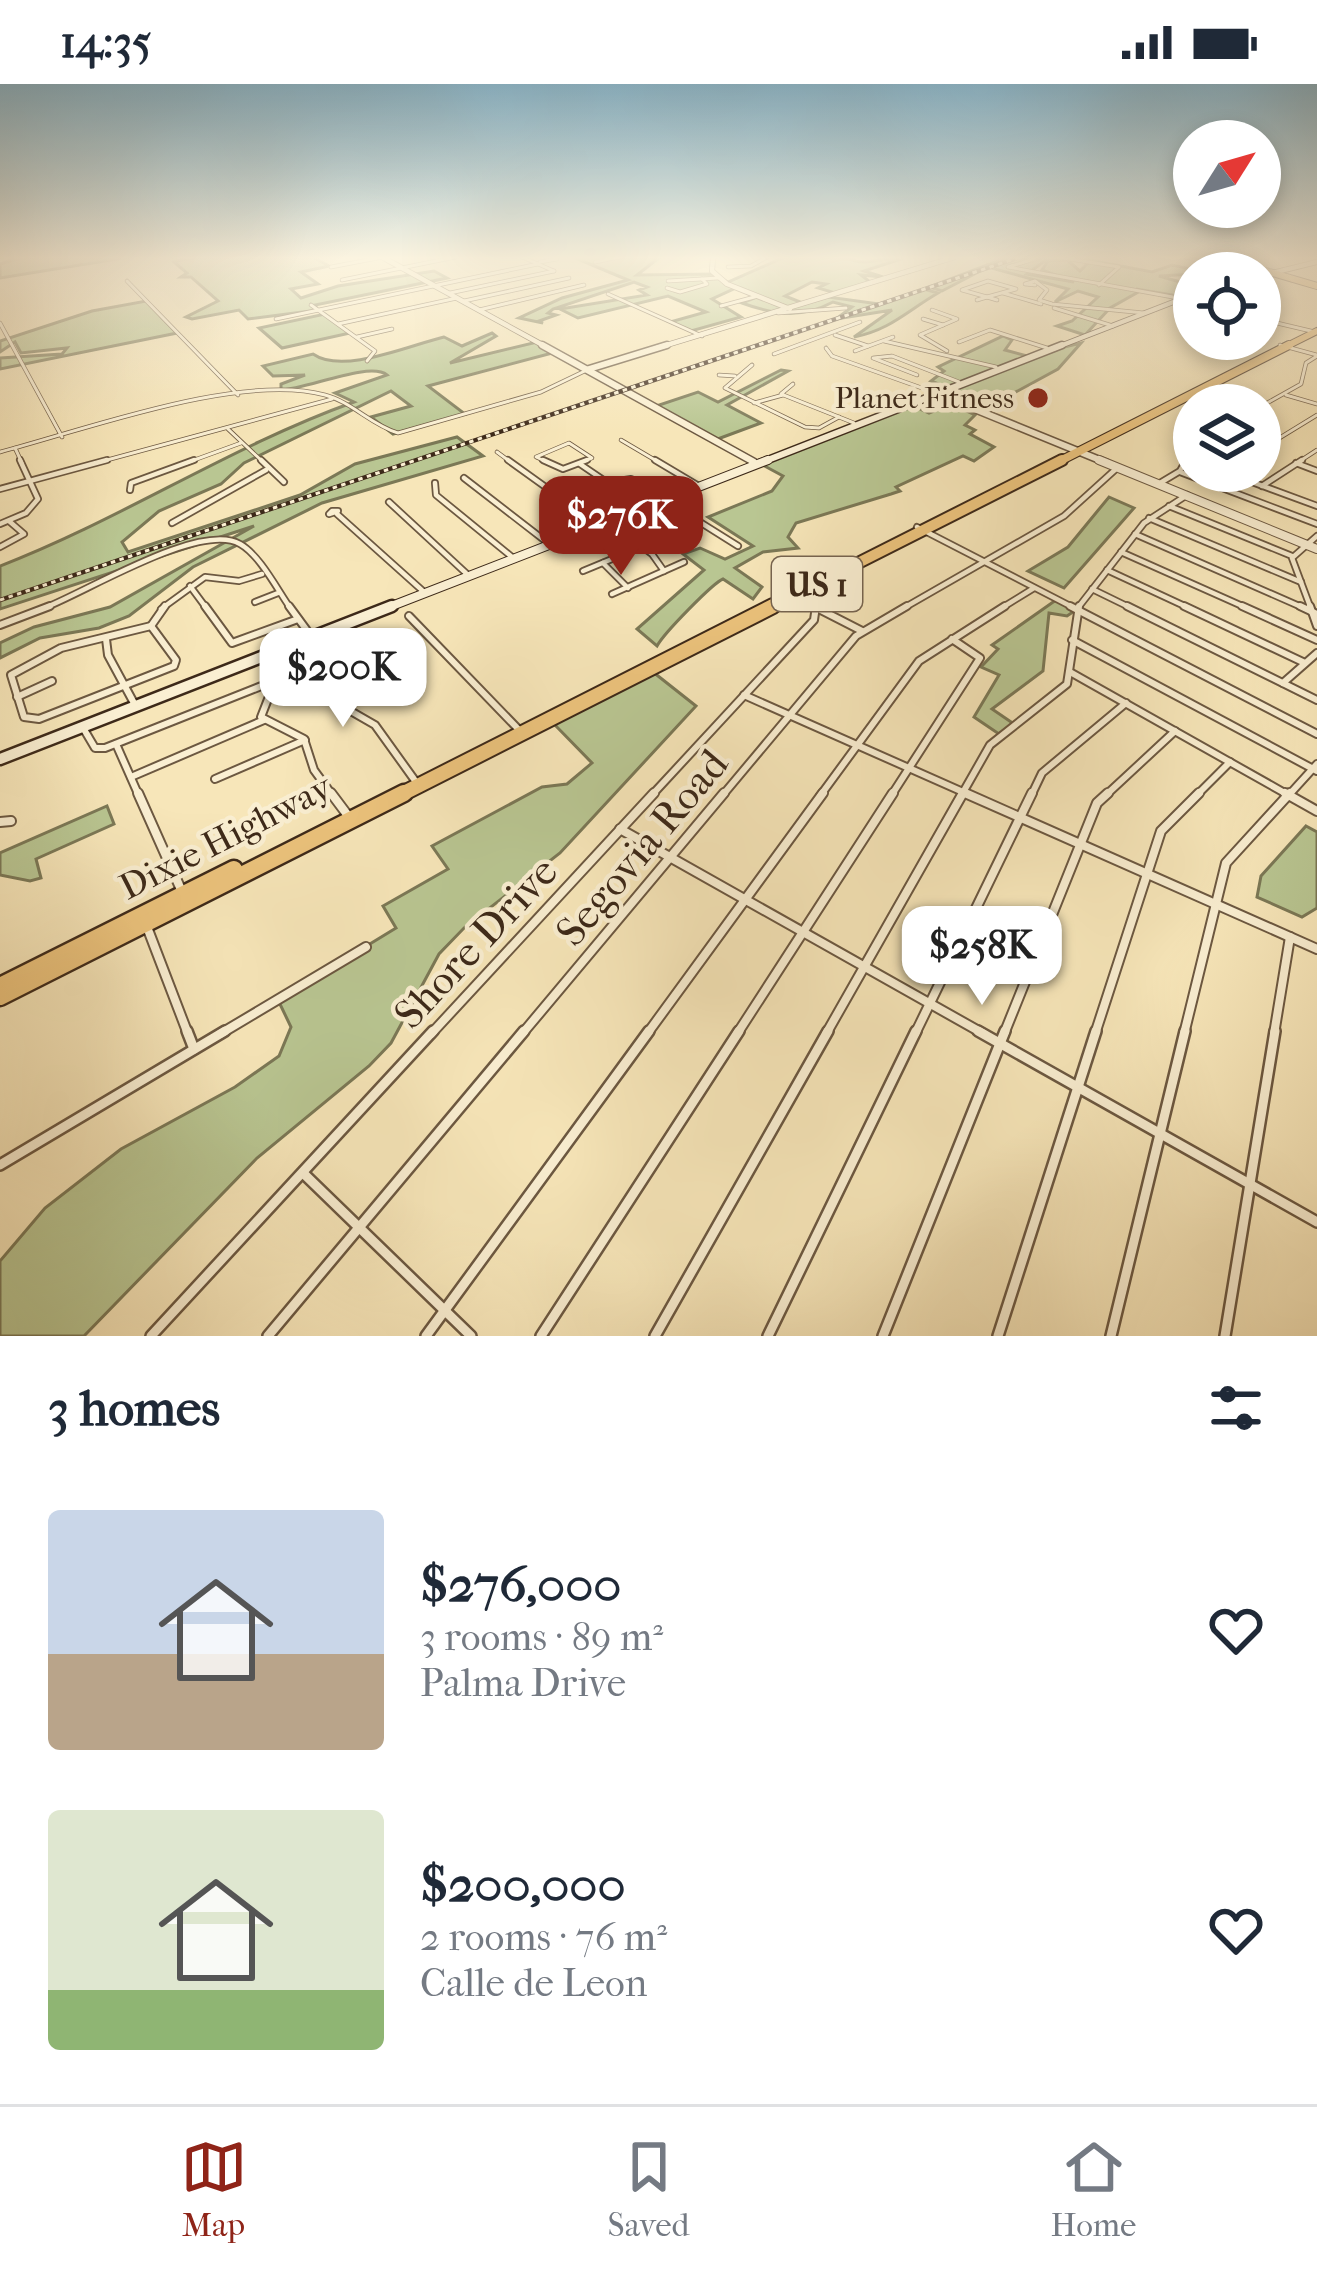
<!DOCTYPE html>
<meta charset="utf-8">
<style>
body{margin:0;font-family:"IM FELL French Canon",serif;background:#f2f2f3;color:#1f2937;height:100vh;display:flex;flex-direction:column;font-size:45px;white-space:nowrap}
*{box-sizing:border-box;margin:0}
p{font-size:39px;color:#747a83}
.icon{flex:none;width:66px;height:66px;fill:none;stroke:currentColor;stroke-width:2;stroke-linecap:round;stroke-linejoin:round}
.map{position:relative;height:1252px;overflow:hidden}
.side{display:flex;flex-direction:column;background:#fff;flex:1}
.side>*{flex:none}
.needle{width:78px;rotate:53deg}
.controls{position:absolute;left:1173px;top:36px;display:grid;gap:24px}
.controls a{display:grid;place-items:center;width:108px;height:108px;border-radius:50%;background:#fff;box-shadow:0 6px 18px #0003;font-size:60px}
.price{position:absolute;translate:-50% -102px;padding:0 27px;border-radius:24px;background:#fff;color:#222;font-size:39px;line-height:78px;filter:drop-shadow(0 3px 6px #0008)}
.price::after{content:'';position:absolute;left:50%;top:72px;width:36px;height:27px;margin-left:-18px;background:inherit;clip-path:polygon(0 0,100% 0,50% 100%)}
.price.on{background:#8f2418;color:#fff}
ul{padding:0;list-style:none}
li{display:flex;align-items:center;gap:36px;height:300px;padding:0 48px}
li span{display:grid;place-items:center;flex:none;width:336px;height:240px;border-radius:12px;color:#555}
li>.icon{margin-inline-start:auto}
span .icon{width:144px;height:144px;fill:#fffc;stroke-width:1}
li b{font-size:51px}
h2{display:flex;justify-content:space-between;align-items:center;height:144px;padding:0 48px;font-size:51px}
.status{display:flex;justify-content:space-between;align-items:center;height:84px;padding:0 60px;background:#fff;direction:ltr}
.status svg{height:33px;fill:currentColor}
.menu{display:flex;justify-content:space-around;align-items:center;height:168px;border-top:3px solid #e0e1e3;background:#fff;font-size:33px;color:#747a83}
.menu a{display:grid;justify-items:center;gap:6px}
.menu .on{color:#8f2418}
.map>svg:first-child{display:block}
.green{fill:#b9c692;stroke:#7b7856;stroke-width:3}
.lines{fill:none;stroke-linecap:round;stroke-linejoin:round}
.minor-far4-casing{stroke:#6c5841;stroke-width:4.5}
.minor-far3-casing{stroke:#6c5841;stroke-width:8}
.minor-far2-casing{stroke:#6c5841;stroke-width:10}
.minor-far1-casing{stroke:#6c5841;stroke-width:12}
.minor-casing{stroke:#6c5841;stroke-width:14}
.tertiary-far2-casing{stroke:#6c5841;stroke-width:6}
.tertiary-far1-casing{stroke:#6c5841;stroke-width:9}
.tertiary-casing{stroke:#6c5841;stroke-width:10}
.secondary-far3-casing{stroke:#3d2919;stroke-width:6}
.secondary-far2-casing{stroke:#3d2919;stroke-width:9}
.secondary-far1-casing{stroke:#3d2919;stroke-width:10}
.secondary-casing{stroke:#3d2919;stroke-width:15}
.primary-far4-casing{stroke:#3d2919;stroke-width:8}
.primary-far3-casing{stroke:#3d2919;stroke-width:10}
.primary-far2-casing{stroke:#3d2919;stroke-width:14}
.primary-far1-casing{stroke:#3d2919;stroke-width:18}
.primary-casing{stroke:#3d2919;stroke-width:21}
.minor-far4{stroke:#faefd2;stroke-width:3}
.minor-far3{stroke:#faefd2;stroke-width:4.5}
.minor-far2{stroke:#faefd2;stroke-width:6}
.minor-far1{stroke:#faefd2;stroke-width:8}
.minor{stroke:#faefd2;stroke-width:9}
.tertiary-far2{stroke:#faefd2;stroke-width:4.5}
.tertiary-far1{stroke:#faefd2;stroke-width:6}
.tertiary{stroke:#faefd2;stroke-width:8}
.secondary-far3{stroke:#faefd2;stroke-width:4.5}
.secondary-far2{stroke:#faefd2;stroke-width:6}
.secondary-far1{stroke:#faefd2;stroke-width:8}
.secondary{stroke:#faefd2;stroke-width:10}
.primary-far4{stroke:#ecc37c;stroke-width:6}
.primary-far3{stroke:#ecc37c;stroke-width:8}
.primary-far2{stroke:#ecc37c;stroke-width:10}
.primary-far1{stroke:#ecc37c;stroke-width:14}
.primary{stroke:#ecc37c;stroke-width:16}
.rail-casing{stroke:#3d2919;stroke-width:4.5}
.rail{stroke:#faefd2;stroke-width:3;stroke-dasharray:4.5;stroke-linecap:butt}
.poi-dot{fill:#8f2418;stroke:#faefd2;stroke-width:4.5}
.labels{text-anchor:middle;stroke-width:9;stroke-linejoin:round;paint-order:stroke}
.far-poi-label{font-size:30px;fill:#3d2919;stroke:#faefd2;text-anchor:end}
.shield{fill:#faefd2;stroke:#766450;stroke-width:3}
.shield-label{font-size:33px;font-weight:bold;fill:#3d2919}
.street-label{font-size:36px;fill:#3d2919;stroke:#faefd2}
.near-street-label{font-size:42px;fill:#3d2919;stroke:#faefd2}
</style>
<div class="status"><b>14:35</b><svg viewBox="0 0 49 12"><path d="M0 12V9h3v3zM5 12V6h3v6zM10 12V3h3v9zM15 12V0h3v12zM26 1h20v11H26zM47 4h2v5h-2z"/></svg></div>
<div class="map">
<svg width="1317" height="1252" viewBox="0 0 1317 1252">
<rect width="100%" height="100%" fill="#f7e6b9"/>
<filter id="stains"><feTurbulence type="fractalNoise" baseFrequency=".00167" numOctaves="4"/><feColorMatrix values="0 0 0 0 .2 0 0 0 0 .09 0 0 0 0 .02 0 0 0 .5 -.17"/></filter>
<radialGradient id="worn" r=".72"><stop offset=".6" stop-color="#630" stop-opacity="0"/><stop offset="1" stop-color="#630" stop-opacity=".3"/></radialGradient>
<g class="green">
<path d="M23 173H129L0 194V180Z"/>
<path d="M192 173H313L329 182 301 188 318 200 291 205 301 214 338 202 434 187 447 194 315 221 318 226 248 235 239 226 192 235 186 233 218 217 191 193H181L187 189 174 178Z"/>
<path d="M573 173H660L637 191 713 190 728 198 785 173H856L852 176C869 182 881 172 898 176L864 187 883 193 861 191 870 198 835 209 818 204 826 200 812 198 785 212 805 220 828 213 879 220 924 205 938 209C907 227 890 246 854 253L892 226 836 235 852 223 833 218C801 235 775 231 742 219L757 213 736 204 712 215 741 233 691 247 670 238 706 228 668 212 578 234 560 225 647 211 639 206 647 203 634 198 553 225 548 229 556 231 539 237 543 239 519 234 562 214 628 196Z"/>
<path d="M1008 173H1050L1027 190 1074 198 1042 186 1048 177 1067 176 1080 187 1090 177 1074 173 1152 188 1172 181 1211 189 1159 192 1194 202V209L1184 213 1136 205 1140 207 1110 224 1085 251 1057 242 1072 237 1098 213 1078 207 1055 218 1068 205 988 183 942 207 929 203Z"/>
<path d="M146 217 177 249 0 285V274L62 270 67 264 21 269 15 258 0 268V257L92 227Z"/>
<path d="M325 230 350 249 282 264 259 244Z"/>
<path d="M492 249 496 252 450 279 537 258 556 268 428 302 465 330 393 350 371 333 411 322 391 307 244 379 221 400 159 427 122 458 128 468 300 411 355 380 457 353 483 372 322 419 193 483 129 532 99 544 40 554 0 574V559L34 543 110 523 254 442 0 525V482C122 435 231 362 354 318L335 309 387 291C370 277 307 305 281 306V300L305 291 273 292 263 282 313 270C343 291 410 261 444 253L462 262Z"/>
<path d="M1003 252 1012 256 1005 266 1027 272 1081 259 1058 285 979 328 936 308 946 303 931 297 944 287 938 283Z"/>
<path d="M781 286 788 287 727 321 761 339 715 356 653 323 698 308 718 318Z"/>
<path d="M909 320 929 329 951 320 975 331 965 341 975 346 970 350 994 363 974 377 963 372 896 403 900 407 891 410 796 439 788 453 798 464 763 468 735 484 762 503 753 515 723 495C713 499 664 549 657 562L637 545 704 486 683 470 700 464 725 475 753 462 708 433 772 407 783 392 759 379Z"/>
<path d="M1109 413 1134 424 1064 504 1028 487 1068 463Z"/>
<path d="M1056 516 1076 526 1067 532 1049 529 1043 587 992 625 1014 640 999 650 974 633 999 591 981 583 998 565 992 561Z"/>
<path d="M653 588 696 622 560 769 464 844 439 870 391 959 369 982 257 1074 84 1252H0V1177L45 1124 121 1065 235 1003 279 972 291 943 278 916 396 844 383 822 448 785 432 762 542 703 567 700 592 679 553 639Z"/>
<path d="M107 722 114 740 36 775 41 794 30 797 0 791V769Z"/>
<path d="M1306 742 1317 748V824L1302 833 1257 813 1261 792Z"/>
</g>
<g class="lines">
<defs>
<g id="minor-far4">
<path d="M522 173 554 187"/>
<path d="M1041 173 1008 183 1178 214"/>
<path d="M1057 173 1119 183 1099 201"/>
<path d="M1186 173 1237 189"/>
<path d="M187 174 192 173"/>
<path d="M0 177 10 173"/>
<path d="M540 178 557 175"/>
<path d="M595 178 619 173"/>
<path d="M331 183 383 173"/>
<path d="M728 183 751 182 767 173"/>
<path d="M342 196 456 173"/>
<path d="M127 197 238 311"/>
<path d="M668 197 718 194"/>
<path d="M988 197 1016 205 987 213 962 206Z"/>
<path d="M1035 201 1025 200 1035 197 1047 206 1039 216 1052 220 1144 229"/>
<path d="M667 204 680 208 707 200 702 195"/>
<path d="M450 209 554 187"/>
<path d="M1003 209 1041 220"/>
<path d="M608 210 702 252"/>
<path d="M987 213 997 216"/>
<path d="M977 216 987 213"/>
<path d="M464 217 569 194"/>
<path d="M311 221 375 267 367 277"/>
<path d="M721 222 758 212"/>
<path d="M1054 224 1113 242"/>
<path d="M479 226 584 201"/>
<path d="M932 226 957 235 920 251 947 267"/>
<path d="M778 229 846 224"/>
<path d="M276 235 538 180"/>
<path d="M923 235 943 241"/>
<path d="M1260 235 1315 248"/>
<path d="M0 239 62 353"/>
<path d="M338 240 457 214"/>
<path d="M835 251 868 262"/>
<path d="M357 253 392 245"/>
<path d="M884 257 996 283"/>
<path d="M959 258 990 246 1047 264"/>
<path d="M1280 261 1317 271"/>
<path d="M826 264 832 272 933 308"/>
<path d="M855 267 893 253"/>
<path d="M774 270 860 238"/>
<path d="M752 281 725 304 805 343 819 344 839 333"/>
<path d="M719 291 735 292"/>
<path d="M917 291 873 274 892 272 959 298"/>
<path d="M793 300 781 310 854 339"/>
<path d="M1286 311 1317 320"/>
<path d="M754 319 783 311"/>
<path d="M1260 323 1301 300 1306 279 1317 272"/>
<path d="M228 345 264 379"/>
<path d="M621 356 660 379"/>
<path d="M15 364 22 379"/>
<path d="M1260 366 1317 331"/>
<path d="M0 368C85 346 240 288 325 311 352 318 371 341 398 349L541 308 589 285"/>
<path d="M497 368 512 379"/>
<path d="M96 379 332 315"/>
<path d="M186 379 241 359"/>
<path d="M549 379 536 373 569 359 592 374 579 379"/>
<path d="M1184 379 1194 360"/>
<path d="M1297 379 1317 366"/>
</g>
<g id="minor-far3">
<path d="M261 376 284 398"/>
<path d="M508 376 597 440"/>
<path d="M543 376 563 385 587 376"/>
<path d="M655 376 697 401"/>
<path d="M1296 379 1317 387"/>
<path d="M580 380 605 397"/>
<path d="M1180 388 1317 440"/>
<path d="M1225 388 1317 422"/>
<path d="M464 394 548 459"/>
<path d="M631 395 644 403 608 416 589 409 593 401Z"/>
<path d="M435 399 436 411 512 473"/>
<path d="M1160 399 1180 387 1186 376"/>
<path d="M1262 402 1302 376"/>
<path d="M644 403 738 462"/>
<path d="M0 405 107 376"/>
<path d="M130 406 131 399 194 376"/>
<path d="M389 418 468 491"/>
<path d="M1169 422 1292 472"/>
<path d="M332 427H338L329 430Z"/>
<path d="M337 430 424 508"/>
<path d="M1149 434 1301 498"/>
<path d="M609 438 652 470 664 487"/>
<path d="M172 439 266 386"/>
<path d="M0 440 26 429 38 415 20 376"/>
<path d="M917 443 1076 525"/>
<path d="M1135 450 1306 525"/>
<path d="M0 463 24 450 9 437"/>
<path d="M1121 468 1249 525"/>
<path d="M603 479 628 504"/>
<path d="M1107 486 1191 525"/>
<path d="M583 487 641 463"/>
<path d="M190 502 207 525"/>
<path d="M794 504 815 525"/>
<path d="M1092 505 1133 525"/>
<path d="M612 510 684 478"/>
<path d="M255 518 278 509"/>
<path d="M42 525C85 509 200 437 240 460 260 471 278 507 291 525"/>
<path d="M161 525 205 493 239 497 262 490"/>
<path d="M902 525 1064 432 1117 384"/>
<path d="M1000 525 1034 504"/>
<path d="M1077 525 1144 439 1187 411"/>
<path d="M1311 525 1292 474 1317 452"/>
</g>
<g id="minor-far2">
<path d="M205 522 232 559 298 535"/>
<path d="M289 522 311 552"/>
<path d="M1070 522 1317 650"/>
<path d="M1127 522 1317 616"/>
<path d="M1184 522 1305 579"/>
<path d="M1242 522 1317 556"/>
<path d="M1300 522 1317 530"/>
<path d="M1310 522 1317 542"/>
<path d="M817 524 862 547"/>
<path d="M409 532 522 649"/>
<path d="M0 541 50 522"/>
<path d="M151 542 176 576 174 582 39 635 24 633 11 591 61 564Z"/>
<path d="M151 542 165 522"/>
<path d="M106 555 108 571 135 621"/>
<path d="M1072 556 1317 687"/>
<path d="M265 573 277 592 261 633 304 655 314 686 333 712"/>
<path d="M314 582 330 601 328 614 375 641 416 698"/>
<path d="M1070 588 1290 712"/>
<path d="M276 594 307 586 325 565 314 551"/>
<path d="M1283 599 1317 569"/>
<path d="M744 611 972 712"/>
<path d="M17 613 52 597"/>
<path d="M82 642 95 664H105L274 597"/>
<path d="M116 660 139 712"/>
<path d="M131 693 264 636"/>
<path d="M215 695 305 656"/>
<path d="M651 712 814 536 816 522"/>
<path d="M722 712 856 552 907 522"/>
<path d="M820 712 919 577 1005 522"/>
<path d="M891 712 980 574 952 555"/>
<path d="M961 712 990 661 1067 600 1079 522"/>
<path d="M1031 712 1042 689 1126 619"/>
<path d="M1105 712 1175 647"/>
<path d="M1196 712 1230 678"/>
<path d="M1288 712 1317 680"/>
</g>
<g id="minor-far1">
<path d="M138 709 183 810"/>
<path d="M331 709 349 733"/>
<path d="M965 709 1317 865"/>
<path d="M1285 709 1317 727"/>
<path d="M0 738 11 737"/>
<path d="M620 745 984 950"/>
<path d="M147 843 188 950"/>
<path d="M220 950 366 863"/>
<path d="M431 950 654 709"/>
<path d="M522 950 724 709"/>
<path d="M647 950 823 709"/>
<path d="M737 950 893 709"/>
<path d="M826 950 963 709"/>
<path d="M915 950 1032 709"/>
<path d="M1004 950 1097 719 1108 709"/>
<path d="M1095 950 1161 747 1199 709"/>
<path d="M1184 950 1226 779 1290 709"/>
<path d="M1274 950 1290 853"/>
</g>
<g id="minor">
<path d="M187 947 194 965"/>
<path d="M978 947 1317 1138"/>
<path d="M0 1081 225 947"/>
<path d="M303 1089 471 1252"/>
<path d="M151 1252 433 947"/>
<path d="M268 1252 524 947"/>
<path d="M426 1252 649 947"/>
<path d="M541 1252 739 947"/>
<path d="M655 1252 828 947"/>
<path d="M768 1252 916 947"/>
<path d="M883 1252 1005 947"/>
<path d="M998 1252 1096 947"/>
<path d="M1111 1252 1185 947"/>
<path d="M1225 1252 1275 947"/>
</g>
<g id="tertiary-far2">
<path d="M382 173 548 264"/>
<path d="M713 173 712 187 727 200 790 225"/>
<path d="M657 264 955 173"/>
</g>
<g id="tertiary-far1">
<path d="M542 261 754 378"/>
<path d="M589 285 667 261"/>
<path d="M933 308 1107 379"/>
</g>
<path id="tertiary" d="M1099 376 1317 465"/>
<g id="secondary-far3">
<path d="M1260 192 1317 178"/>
<path d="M1055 264 1194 210"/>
</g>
<path id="secondary-far2" d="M760 379 1062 261"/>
<path id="secondary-far1" d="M384 525 768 376"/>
<path id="secondary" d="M0 675 392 522"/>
<g id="primary-far4">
<path d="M1218 173 1317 202"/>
<path d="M1283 264 1317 247"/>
</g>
<path id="primary-far3" d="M1056 379 1289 261"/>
<path id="primary-far2" d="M767 525 1062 376"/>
<path id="primary-far1" d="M398 712 773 522"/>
<g id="primary">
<path d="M0 902 234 785"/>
<path d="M0 913 404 709"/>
</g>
</defs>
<use href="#minor-far4" class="minor-far4-casing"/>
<use href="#minor-far3" class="minor-far3-casing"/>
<use href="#minor-far2" class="minor-far2-casing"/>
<use href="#minor-far1" class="minor-far1-casing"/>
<use href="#minor" class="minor-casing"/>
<use href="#tertiary-far2" class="tertiary-far2-casing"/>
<use href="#tertiary-far1" class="tertiary-far1-casing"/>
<use href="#tertiary" class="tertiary-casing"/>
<use href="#secondary-far3" class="secondary-far3-casing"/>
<use href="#secondary-far2" class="secondary-far2-casing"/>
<use href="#secondary-far1" class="secondary-far1-casing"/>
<use href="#secondary" class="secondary-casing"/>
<use href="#primary-far4" class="primary-far4-casing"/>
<use href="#primary-far3" class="primary-far3-casing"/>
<use href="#primary-far2" class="primary-far2-casing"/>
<use href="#primary-far1" class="primary-far1-casing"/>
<use href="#primary" class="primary-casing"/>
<use href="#minor-far4" class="minor-far4"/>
<use href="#minor-far3" class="minor-far3"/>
<use href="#minor-far2" class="minor-far2"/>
<use href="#minor-far1" class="minor-far1"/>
<use href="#minor" class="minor"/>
<use href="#tertiary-far2" class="tertiary-far2"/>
<use href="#tertiary-far1" class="tertiary-far1"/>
<use href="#tertiary" class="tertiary"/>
<use href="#secondary-far3" class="secondary-far3"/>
<use href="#secondary-far2" class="secondary-far2"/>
<use href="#secondary-far1" class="secondary-far1"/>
<use href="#secondary" class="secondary"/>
<use href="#primary-far4" class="primary-far4"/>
<use href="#primary-far3" class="primary-far3"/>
<use href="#primary-far2" class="primary-far2"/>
<use href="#primary-far1" class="primary-far1"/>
<use href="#primary" class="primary"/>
<defs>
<path id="rail" d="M0 516 1020 173"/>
</defs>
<use href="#rail" class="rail-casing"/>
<use href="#rail" class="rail"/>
</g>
<linearGradient id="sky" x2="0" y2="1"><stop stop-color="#8ab9d0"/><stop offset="0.5" stop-color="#fbf4e0"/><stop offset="1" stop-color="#fbf4e0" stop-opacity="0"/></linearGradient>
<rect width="1317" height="348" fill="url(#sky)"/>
<circle class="poi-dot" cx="1038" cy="314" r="12"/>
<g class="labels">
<g class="far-poi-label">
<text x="1014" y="324">Planet Fitness</text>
</g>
<rect class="shield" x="772" y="473" width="90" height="54" rx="9"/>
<g class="shield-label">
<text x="817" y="512">US 1</text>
</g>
<g class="street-label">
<text transform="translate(225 752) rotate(-27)" y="13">Dixie Highway</text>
</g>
<g class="near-street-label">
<text transform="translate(641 763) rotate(-50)" y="15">Segovia Road</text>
<text transform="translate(475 858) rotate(-47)" y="15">Shore Drive</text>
</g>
</g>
<rect width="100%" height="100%" filter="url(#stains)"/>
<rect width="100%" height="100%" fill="url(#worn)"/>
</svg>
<div class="controls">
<a><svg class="needle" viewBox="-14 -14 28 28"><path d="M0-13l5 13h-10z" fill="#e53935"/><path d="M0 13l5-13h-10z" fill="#747a83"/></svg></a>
<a><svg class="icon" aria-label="locate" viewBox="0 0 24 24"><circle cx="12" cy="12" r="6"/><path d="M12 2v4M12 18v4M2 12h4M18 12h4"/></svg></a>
<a><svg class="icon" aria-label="layers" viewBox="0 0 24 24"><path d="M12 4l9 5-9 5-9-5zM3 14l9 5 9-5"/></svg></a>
</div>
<b class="price on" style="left:621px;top:494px">$276K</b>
<b class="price" style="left:343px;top:646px">$200K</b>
<b class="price" style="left:982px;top:924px">$258K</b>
</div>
<section class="side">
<h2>3 homes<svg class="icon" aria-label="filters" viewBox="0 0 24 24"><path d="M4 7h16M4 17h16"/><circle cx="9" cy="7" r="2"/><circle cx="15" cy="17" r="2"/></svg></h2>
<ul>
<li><span style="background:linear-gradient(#c9d6e8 60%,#b9a48a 0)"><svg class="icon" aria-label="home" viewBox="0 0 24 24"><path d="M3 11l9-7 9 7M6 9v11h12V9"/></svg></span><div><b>$276,000</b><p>3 rooms · 89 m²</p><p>Palma Drive</p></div><svg class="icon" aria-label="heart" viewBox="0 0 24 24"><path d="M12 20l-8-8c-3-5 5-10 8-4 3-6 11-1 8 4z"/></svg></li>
<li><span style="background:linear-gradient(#dfe7d0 75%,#8fb573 0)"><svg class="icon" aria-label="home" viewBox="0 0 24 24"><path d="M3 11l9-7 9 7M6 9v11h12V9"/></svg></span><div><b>$200,000</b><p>2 rooms · 76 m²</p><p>Calle de Leon</p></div><svg class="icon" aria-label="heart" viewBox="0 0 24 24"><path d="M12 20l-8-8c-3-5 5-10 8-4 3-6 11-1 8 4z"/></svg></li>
</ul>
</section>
<nav class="menu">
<a class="on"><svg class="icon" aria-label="map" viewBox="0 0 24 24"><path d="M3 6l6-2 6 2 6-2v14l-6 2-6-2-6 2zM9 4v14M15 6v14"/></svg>Map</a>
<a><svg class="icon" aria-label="saved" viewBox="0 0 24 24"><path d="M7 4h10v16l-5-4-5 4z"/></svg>Saved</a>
<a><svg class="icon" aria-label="home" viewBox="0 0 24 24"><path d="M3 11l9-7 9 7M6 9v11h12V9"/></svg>Home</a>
</nav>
